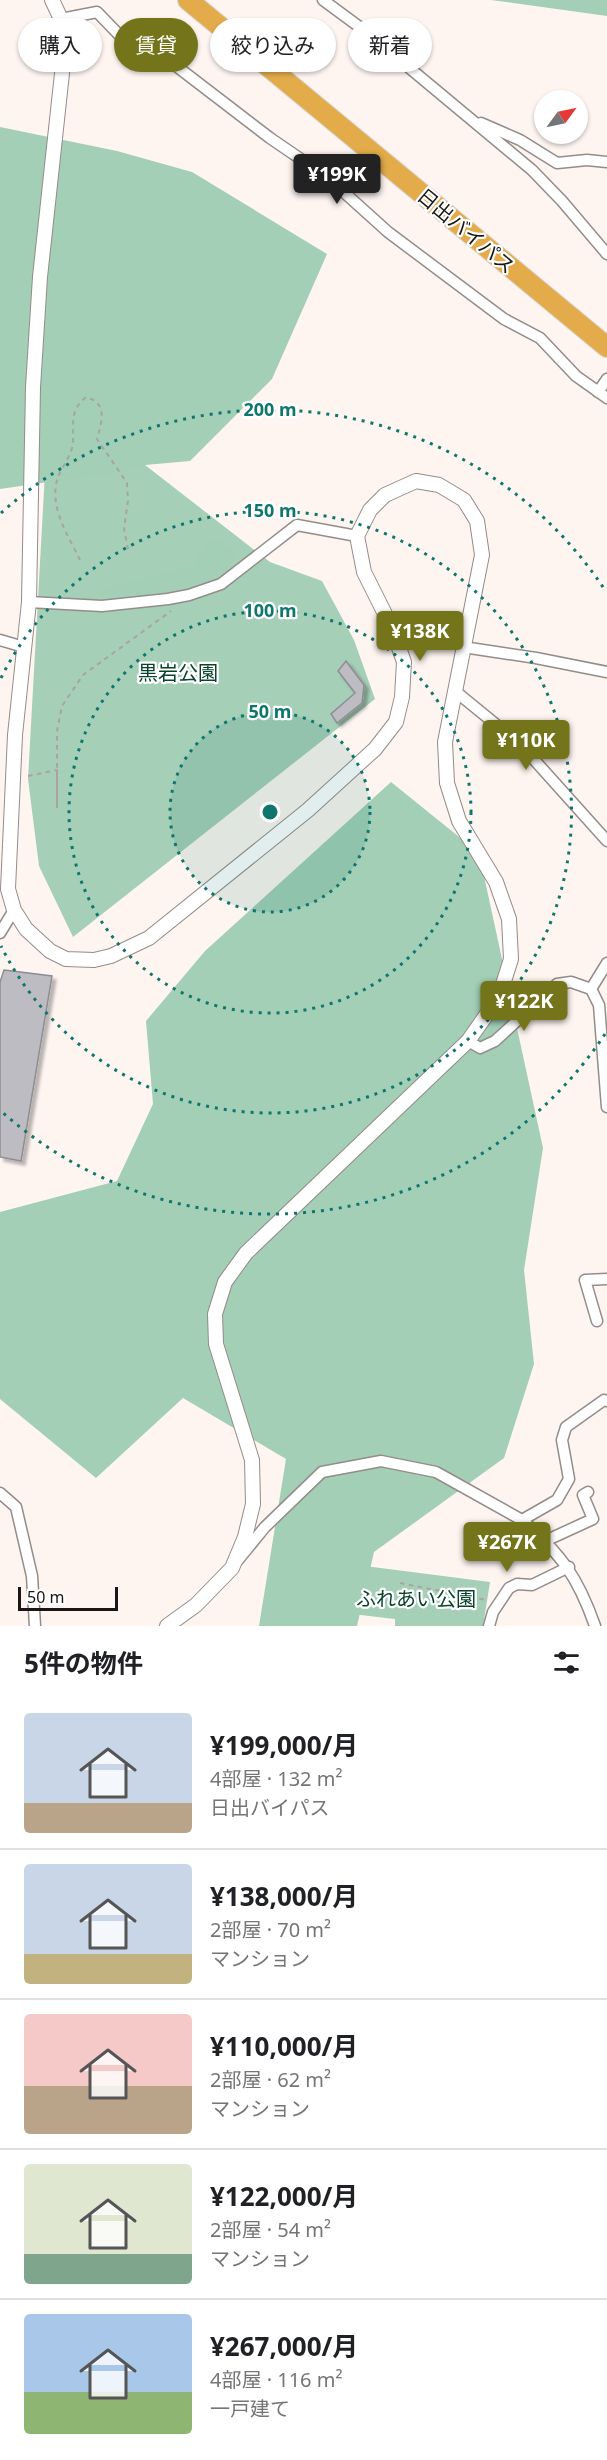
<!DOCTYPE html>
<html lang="ja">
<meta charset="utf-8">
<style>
body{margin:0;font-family:"Noto Sans","Noto Sans JP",sans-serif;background:#f2f2f2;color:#202124;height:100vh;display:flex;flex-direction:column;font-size:22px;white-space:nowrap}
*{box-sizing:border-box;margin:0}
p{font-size:20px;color:#757577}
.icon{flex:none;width:33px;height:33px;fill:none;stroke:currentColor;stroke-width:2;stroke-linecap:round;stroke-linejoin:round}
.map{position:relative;height:1626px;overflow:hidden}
.drawer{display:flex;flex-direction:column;background:#fff;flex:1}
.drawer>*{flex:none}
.top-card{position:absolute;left:18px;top:18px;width:572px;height:54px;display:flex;gap:12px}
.needle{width:39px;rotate:57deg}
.tools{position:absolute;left:534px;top:90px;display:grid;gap:12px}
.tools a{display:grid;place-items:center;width:54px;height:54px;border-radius:50%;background:#fff;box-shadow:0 2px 4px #0004;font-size:30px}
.scale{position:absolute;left:18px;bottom:15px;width:100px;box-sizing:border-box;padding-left:6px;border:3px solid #191615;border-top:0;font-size:16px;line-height:21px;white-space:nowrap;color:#191615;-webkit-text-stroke:4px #fff;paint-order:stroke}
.price{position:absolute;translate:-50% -51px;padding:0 14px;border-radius:6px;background:#74751a;color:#fff;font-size:20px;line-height:39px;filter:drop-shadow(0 2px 3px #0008)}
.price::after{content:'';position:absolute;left:50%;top:36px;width:18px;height:14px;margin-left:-9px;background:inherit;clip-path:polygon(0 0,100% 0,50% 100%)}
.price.active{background:#222;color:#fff}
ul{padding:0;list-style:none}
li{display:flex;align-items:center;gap:18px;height:150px;padding:0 24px}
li+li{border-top:2px solid #e0e0e0}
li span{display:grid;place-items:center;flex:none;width:168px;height:120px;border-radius:6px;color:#555}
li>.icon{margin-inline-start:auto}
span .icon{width:72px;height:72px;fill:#fffc;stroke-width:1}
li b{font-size:26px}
h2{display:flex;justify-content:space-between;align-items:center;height:72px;padding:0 24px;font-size:26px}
.chip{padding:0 21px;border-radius:27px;background:#fff;box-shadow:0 2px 4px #0004;font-size:21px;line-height:54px}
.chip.active{background:#74751a;color:#fff}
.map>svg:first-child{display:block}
.green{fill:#a5cfb7}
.forest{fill:#a2cfb6}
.building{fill:#bebcc3;stroke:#8f8d94;stroke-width:1.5;filter:url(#shadow)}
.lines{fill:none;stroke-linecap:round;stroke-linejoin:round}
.minor-casing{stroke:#948c89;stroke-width:13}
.tertiary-casing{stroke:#948c89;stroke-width:16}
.motorway-casing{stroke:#d6d5d5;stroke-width:22}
.path{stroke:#aaa3a1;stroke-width:2;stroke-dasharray:4.5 4.5;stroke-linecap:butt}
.minor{stroke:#fff;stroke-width:10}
.tertiary{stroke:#fff;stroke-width:14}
.motorway{stroke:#e3ab4a;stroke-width:20}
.ring{fill:none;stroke:#0f766e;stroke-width:3;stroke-dasharray:3 6}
.labels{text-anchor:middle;stroke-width:4.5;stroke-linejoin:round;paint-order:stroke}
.street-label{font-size:20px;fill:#191615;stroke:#fff}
.park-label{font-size:20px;fill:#0a432c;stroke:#fff}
.centre{fill:#0f766e;stroke:#fff;stroke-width:3}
.ring-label{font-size:18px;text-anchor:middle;font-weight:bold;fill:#0f766e;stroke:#fff;stroke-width:4.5;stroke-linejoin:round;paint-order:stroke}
</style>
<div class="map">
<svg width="607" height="1626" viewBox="0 0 607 1626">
<defs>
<filter id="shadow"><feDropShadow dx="4" dy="4" stdDeviation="1.5" flood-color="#0004"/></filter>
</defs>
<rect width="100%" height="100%" fill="#fef5f1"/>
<g class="green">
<path d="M103 391 145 465 270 562 322 581 354 640 375 699 73 937 39 866 28 779 49 400Z"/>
<path d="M357 1565 490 1582 483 1626H395V1619L352 1614Z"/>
</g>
<g class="forest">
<path d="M491 0H607V16Z"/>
<path d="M0 127 117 151 192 172 327 254 272 379 190 461 145 465 118 472 0 489Z"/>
<path d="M215 539 234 551 235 556C227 568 218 579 204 584 171 597 132 596 97 594L125 583 194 567 201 551Z"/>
<path d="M391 782 479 853 543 1148 524 1270 534 1364 504 1458 374 1552 357 1626H259L286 1459 183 1398 96 1478 0 1399V1212L117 1181 153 1104 146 1021 205 951Z"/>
</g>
<g class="building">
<path d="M346 661 364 685 362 703 337 723 331 714 355 693 338 671Z"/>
<path d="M4 970 52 976 21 1161 0 1157V982Z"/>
</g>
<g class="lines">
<defs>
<g id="minor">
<path d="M323 0 365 31 532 170 562 201 607 254"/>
<path d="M61 19 97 12 126 42 167 59 270 138 327 177 388 232 504 319 540 338 576 376 607 398"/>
<path d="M481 123 520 140 557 163 587 160 607 162"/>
<path d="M598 392 607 379"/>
<path d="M29 602 102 606 168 599 189 595 221 584 297 525 357 536"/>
<path d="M0 640 24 647"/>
<path d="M463 647 536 658 607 672"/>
<path d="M455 691 520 744 607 841"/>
<path d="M0 933 14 910"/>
<path d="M591 989 607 963"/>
<path d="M468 1041 480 1048 495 1041 557 984 571 982 591 989 599 1005 607 1107"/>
<path d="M597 1321 585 1280 607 1279"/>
<path d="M0 1493 16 1507 32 1576 35 1626"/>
<path d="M545 1541 593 1519 583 1495 588 1492"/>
<path d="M238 1560 265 1527 322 1472 381 1461 436 1472 522 1520"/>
<path d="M489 1626 493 1612 509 1588 517 1584 532 1585 569 1567"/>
<path d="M595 1626C578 1577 561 1554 522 1520L557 1500 569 1479 562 1440 566 1427 604 1400 607 1401"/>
</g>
<path id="tertiary" d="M52 0 61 19 63 64 40 277 33 387 29 602 15 735 8 889 14 910 26 929 50 951 66 959 94 960 111 956 149 938 308 810 375 749 396 722 402 697 404 662 392 628 364 572 357 536 370 510 385 495 416 481 439 485 464 500 477 521 482 555 445 742 447 783 459 821 496 882 509 919 511 959 499 997 468 1041 246 1253 225 1282 215 1314 216 1344 252 1460 253 1504 245 1537 232 1568 196 1605 167 1626"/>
<path id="motorway" d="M188 0 607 347"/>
</defs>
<use href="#minor" class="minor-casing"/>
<use href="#tertiary" class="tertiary-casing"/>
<use href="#motorway" class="motorway-casing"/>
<g class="path">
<path d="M80 560C68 535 48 506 58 477 62 467 72 454 73 443 74 424 69 411 86 397 108 403 102 421 97 439L127 483 128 501 124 529 128 549"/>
<path d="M28 776 57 770V808V731L62 706 83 675 171 611"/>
<path d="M400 1583 486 1600"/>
</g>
<use href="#minor" class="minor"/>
<use href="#tertiary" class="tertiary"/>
<use href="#motorway" class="motorway"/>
</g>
<circle cx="270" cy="812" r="100" fill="#0f766e" fill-opacity=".12"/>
<g class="ring">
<circle cx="270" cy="812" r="100"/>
<circle cx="270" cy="812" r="201"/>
<path d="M1 678A301 301 0 1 1 1 946"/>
<path d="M605 1034A402 402 0 0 1 1 1111M1 513A402 402 0 0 1 605 590"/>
</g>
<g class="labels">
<g class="street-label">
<text transform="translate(466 231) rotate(40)" y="7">日出バイパス</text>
</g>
<g class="park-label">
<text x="178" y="680">黒岩公園</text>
<text x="416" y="1606">ふれあい公園</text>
</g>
</g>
<circle cx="270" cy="812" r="9" class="centre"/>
<g class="ring-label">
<text x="270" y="416">200 m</text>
<text x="270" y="517">150 m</text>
<text x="270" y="617">100 m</text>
<text x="270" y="718">50 m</text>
</g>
</svg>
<div class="tools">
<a><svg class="needle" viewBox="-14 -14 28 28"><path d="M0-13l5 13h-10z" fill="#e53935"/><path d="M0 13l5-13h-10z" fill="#757577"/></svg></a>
</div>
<div class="scale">50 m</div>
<b class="price active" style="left:337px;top:205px">¥199K</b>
<b class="price" style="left:420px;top:662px">¥138K</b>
<b class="price" style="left:526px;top:771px">¥110K</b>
<b class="price" style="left:524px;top:1032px">¥122K</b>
<b class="price" style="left:507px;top:1573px">¥267K</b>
<div class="top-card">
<a class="chip">購入</a>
<a class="chip active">賃貸</a>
<a class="chip">絞り込み</a>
<a class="chip">新着</a>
</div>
</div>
<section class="drawer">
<h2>5件の物件<svg class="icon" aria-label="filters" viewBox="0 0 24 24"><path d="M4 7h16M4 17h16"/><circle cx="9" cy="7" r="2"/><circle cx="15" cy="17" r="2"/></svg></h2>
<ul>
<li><span style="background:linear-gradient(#c9d6e8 75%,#b9a48a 0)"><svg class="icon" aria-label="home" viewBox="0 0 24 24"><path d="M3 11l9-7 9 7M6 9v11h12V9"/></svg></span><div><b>¥199,000/月</b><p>4部屋 · 132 m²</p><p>日出バイパス</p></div></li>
<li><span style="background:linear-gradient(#c9d6e8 75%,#c2b280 0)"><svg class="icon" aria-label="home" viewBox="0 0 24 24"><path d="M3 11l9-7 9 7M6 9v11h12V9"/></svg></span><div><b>¥138,000/月</b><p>2部屋 · 70 m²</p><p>マンション</p></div></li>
<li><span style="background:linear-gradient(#f6c9c9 60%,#b9a48a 0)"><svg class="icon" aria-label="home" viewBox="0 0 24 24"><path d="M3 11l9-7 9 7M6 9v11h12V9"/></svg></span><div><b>¥110,000/月</b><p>2部屋 · 62 m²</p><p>マンション</p></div></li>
<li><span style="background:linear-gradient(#dfe7d0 75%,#7fa58c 0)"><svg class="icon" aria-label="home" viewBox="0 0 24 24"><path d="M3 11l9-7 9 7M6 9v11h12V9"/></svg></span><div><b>¥122,000/月</b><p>2部屋 · 54 m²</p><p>マンション</p></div></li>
<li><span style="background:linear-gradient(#a9c7e8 65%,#8fb573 0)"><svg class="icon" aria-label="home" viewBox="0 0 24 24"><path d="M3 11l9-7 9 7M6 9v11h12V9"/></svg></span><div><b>¥267,000/月</b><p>4部屋 · 116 m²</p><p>一戸建て</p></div></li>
</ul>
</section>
